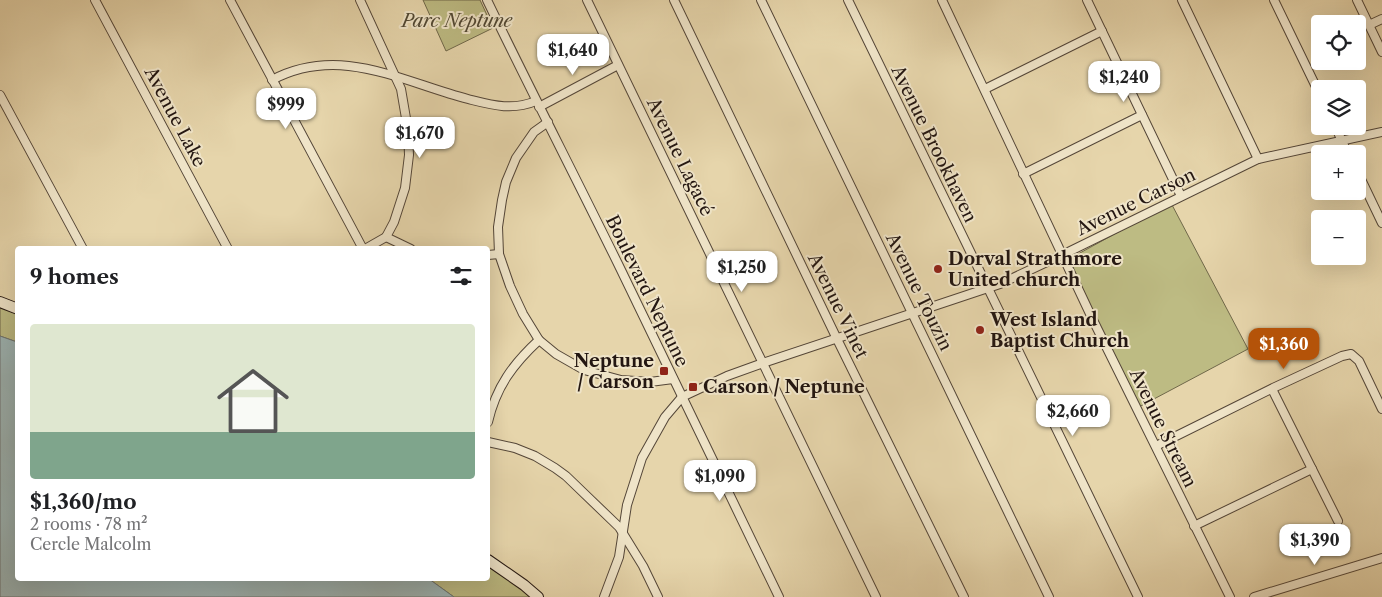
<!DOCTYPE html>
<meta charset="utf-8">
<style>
body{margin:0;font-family:"Libre Caslon Text",serif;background:#f2f2f2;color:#202124;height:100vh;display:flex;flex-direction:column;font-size:19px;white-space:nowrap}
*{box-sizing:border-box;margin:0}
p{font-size:16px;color:#757577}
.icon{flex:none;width:28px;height:28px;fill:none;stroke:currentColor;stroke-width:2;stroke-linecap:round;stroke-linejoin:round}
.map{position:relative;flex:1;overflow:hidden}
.sheet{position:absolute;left:15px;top:246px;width:475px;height:335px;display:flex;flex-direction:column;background:#fff;border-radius:5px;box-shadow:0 5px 20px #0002}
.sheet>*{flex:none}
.tools{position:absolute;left:1311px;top:15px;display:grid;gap:10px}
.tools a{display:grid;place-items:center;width:55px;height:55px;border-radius:5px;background:#fff;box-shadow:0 5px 20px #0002;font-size:25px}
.price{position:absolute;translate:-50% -42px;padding:0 11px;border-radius:10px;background:#fff;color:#222;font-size:16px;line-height:32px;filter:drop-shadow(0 1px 2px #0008)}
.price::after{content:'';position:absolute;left:50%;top:30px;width:15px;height:11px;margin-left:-8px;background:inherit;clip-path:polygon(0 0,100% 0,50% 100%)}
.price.on{background:#b45309;color:#fff}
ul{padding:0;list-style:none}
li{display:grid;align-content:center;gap:10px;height:265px;padding:0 15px}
li span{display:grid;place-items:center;height:155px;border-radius:5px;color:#555}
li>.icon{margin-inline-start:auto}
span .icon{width:90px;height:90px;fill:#fffc;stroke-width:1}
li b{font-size:21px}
h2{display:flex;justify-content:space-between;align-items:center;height:60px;padding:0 15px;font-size:21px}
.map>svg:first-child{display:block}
.green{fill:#bdbb83;stroke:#70684a}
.water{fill:#9cb5b6;stroke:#6c7574}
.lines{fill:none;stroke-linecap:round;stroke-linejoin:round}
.street-casing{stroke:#544638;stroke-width:10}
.secondary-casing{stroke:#231611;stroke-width:12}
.street{stroke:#efe4c8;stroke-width:8}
.secondary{stroke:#efe4c8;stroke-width:10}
.poi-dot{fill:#8f2418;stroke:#efe4c8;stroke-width:2}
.labels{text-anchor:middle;stroke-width:4;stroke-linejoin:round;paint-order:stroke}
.park-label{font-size:18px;font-style:italic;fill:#514833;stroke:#efe4c8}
.street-label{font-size:18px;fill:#231611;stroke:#efe4c8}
.poi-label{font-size:18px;font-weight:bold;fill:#231611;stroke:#efe4c8;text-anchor:start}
</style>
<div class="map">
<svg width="1382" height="597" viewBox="0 0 1382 597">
<rect width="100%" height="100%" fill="#e6d5ab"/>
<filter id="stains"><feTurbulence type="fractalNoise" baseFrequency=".004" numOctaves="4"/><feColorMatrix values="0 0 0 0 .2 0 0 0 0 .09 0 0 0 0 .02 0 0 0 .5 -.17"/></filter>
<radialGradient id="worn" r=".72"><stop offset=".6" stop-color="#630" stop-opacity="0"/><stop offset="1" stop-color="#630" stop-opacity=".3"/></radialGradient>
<g class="green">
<path d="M423 0H480L493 28 446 51Z"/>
<path d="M1171 203 1248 349 1137 408 1069 259Z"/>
<path d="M0 307 17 314V342L0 336Z"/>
<path d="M488 565 524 591 531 597H454L429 579H488Z"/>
</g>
<path class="water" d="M0 336 17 342 18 579H429L454 597H0Z"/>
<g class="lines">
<defs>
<g id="street">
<path d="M95 0 228 249"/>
<path d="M230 0 363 249"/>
<path d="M360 0 401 89 408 130 409 155 405 188 394 222 386 237 365 249"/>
<path d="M487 0C531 91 577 180 621 270 674 379 726 488 779 597"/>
<path d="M587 0 876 597"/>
<path d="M674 0 837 339 964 597"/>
<path d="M761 0 1049 597"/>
<path d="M848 0 1138 597"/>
<path d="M942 0 1092 318 1230 597"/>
<path d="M1087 0 1181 196"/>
<path d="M1182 0 1258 159"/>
<path d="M1274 0 1320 95"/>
<path d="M1357 0 1382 52"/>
<path d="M1369 25 1382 19"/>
<path d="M272 80C340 44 402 82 468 99 492 105 512 111 536 101"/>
<path d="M985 89 1102 31"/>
<path d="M0 95 83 249"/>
<path d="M539 107 618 65"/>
<path d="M548 122 534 132 516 158 506 182 502 200 498 227 499 254 510 286 523 314 539 340 556 354 584 370 621 380 650 382 673 379"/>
<path d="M1335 126 1348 154"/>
<path d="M1358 173 1382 223"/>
<path d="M1023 174 1142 115"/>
<path d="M386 237 411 249"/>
<path d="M488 255 499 254"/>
<path d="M1272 389 1338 521"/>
<path d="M488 422C496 387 513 364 539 340"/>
<path d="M488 442 515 448 535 456 555 468 566 476 619 527 643 566 658 597"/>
<path d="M1156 446 1273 388 1342 356 1351 354 1359 361 1382 409"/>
<path d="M1194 526 1312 469"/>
<path d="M604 597 619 557 627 505 642 458 665 417 682 397 727 376 763 363 1000 284 1062 255 1258 159 1382 132"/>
<path d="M1254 597 1382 558"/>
</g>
<g id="secondary">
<path d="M0 302 18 309"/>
<path d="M488 560 524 585 538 597"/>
</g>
</defs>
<use href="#street" class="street-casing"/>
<use href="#secondary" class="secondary-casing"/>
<use href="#street" class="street"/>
<use href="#secondary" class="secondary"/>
</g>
<g class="poi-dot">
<circle cx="938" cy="269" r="5"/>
<circle cx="980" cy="330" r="5"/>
<rect x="659" y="366" width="10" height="10" rx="2.5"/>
<rect x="688" y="382" width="10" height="10" rx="2.5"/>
</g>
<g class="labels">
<g class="park-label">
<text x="457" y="27">Parc Neptune</text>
</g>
<g class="street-label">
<text transform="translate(175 117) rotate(62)" y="6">Avenue Lake</text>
<text transform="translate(934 144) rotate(64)" y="6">Avenue Brookhaven</text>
<text transform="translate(680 157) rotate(64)" y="6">Avenue Lagacé</text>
<text transform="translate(1136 202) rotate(-26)" y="6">Avenue Carson</text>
<text transform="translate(647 291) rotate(64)" y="6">Boulevard Neptune</text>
<text transform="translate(919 292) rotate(64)" y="6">Avenue Touzin</text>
<text transform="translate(838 306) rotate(64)" y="6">Avenue Vinet</text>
<text transform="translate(1163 428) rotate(64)" y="6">Avenue Stream</text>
</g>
<g class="poi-label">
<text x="948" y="265">Dorval Strathmore<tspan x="948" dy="21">United church</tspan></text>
<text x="990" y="326">West Island<tspan x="990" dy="21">Baptist Church</tspan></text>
<text x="654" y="367" text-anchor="end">Neptune<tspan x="654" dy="21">/ Carson</tspan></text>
<text x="703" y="393">Carson / Neptune</text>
</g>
</g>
<rect width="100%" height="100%" filter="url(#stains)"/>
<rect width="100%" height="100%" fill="url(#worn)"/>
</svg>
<div class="tools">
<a><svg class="icon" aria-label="locate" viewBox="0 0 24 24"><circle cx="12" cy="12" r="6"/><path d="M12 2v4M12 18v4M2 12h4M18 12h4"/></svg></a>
<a><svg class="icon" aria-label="layers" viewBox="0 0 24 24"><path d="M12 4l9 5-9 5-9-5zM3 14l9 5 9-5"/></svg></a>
<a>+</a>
<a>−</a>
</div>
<b class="price" style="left:573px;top:76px">$1,640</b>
<b class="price" style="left:1124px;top:103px">$1,240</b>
<b class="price" style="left:286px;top:130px">$999</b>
<b class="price" style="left:420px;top:159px">$1,670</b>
<b class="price" style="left:742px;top:293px">$1,250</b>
<b class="price on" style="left:1284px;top:370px">$1,360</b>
<b class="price" style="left:1073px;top:437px">$2,660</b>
<b class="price" style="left:720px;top:502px">$1,090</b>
<b class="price" style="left:1315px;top:566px">$1,390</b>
<section class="sheet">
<h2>9 homes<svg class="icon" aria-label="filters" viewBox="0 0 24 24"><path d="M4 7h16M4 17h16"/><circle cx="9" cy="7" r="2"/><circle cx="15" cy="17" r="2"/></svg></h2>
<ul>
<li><span style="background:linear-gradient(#dfe7d0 70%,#7fa58c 0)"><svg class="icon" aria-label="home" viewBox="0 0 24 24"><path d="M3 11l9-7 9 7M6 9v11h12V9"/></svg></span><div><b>$1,360/mo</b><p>2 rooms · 78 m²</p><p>Cercle Malcolm</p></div></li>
</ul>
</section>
</div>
